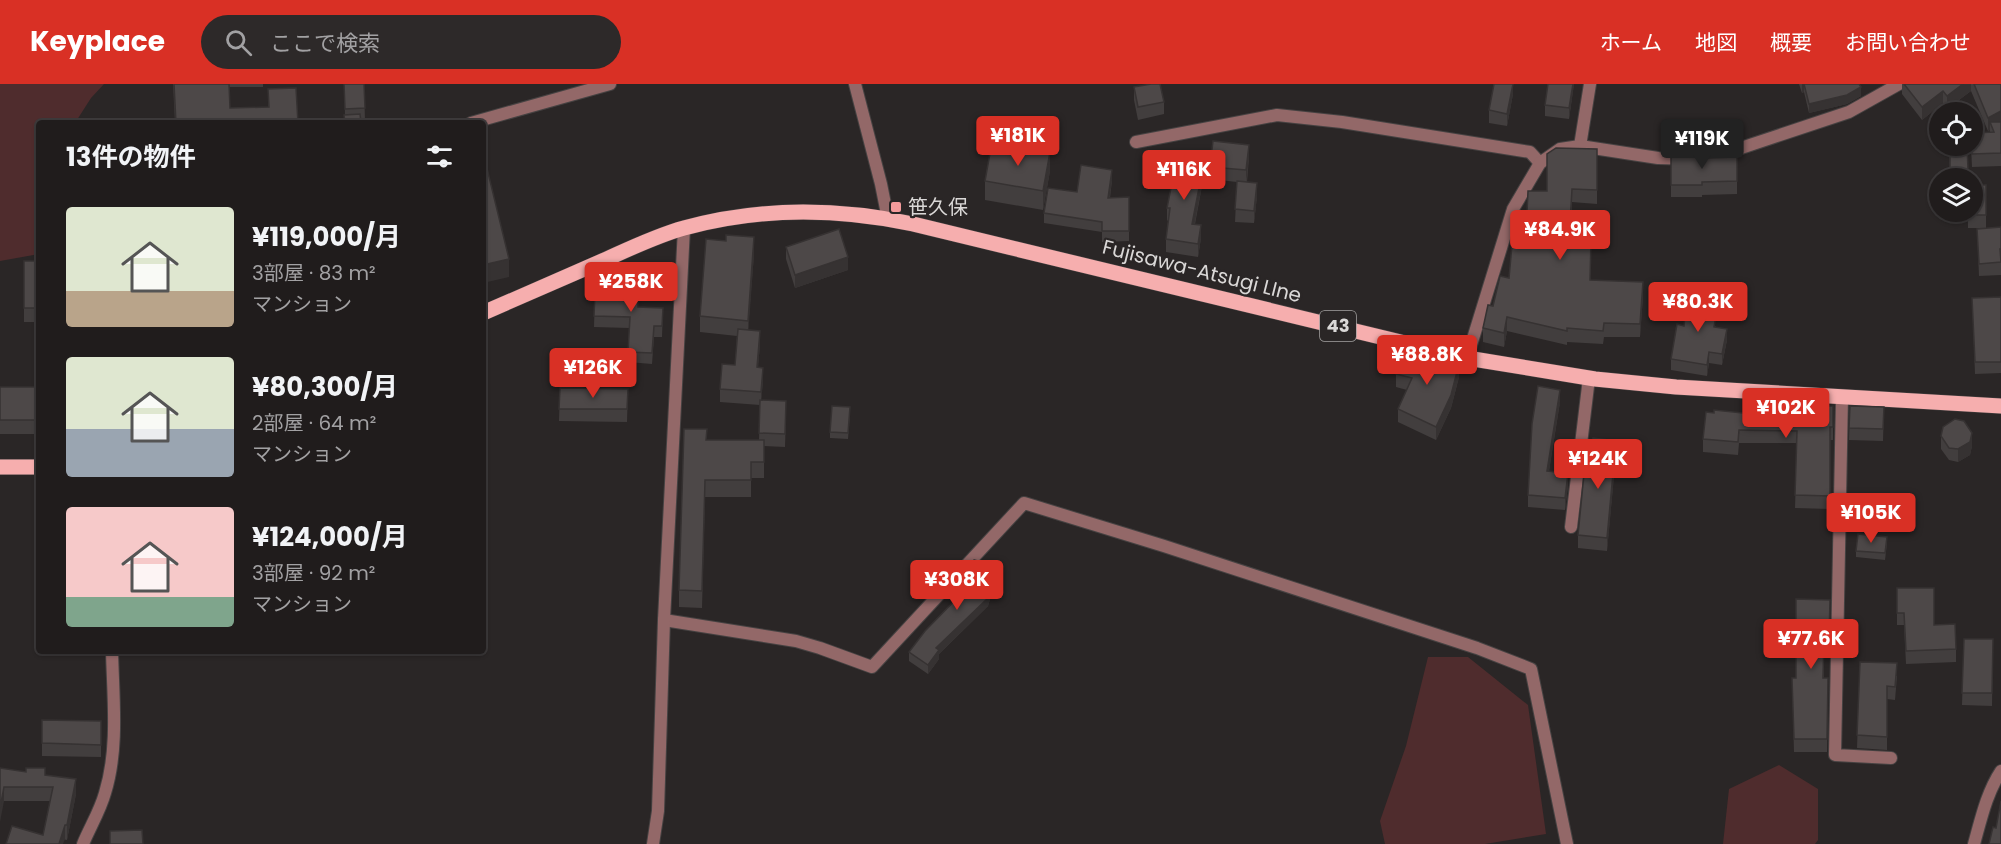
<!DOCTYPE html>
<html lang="ja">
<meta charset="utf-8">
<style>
body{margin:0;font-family:Poppins,"Noto Sans JP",sans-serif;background:#2d2929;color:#f1f3f6;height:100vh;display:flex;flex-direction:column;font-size:22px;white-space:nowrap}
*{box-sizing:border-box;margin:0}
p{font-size:20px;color:#a2a1a3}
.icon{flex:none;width:33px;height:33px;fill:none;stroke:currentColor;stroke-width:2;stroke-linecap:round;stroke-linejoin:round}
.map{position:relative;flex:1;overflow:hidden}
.details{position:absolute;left:36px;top:36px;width:450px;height:534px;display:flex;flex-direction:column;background:#201c1c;border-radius:6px;box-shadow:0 2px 4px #0004,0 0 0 2px #3d3a3b}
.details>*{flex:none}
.fabs{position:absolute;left:1929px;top:18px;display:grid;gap:12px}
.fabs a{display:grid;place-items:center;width:54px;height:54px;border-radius:50%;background:#201c1c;box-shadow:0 2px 4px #0004,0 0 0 2px #3d3a3b;font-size:30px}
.price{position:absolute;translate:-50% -51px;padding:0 14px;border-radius:6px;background:#d93025;color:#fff;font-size:20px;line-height:39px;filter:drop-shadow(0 2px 3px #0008)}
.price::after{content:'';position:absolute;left:50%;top:36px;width:18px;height:14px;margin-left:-9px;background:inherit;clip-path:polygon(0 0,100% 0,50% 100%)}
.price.current{background:#222;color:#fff}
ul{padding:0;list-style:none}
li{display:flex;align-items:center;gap:18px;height:150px;padding:0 30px}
li span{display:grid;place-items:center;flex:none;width:168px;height:120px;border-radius:6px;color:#555}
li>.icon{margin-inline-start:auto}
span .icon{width:72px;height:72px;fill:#fffc;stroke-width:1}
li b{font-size:26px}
h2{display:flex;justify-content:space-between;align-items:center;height:72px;padding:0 30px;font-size:26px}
header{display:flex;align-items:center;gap:36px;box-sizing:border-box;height:84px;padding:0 30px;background:#d93025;color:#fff}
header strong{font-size:28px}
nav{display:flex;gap:33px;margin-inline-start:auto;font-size:21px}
.search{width:420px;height:54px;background:#2d2929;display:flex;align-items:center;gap:15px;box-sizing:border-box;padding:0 21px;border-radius:33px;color:#a2a1a3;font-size:22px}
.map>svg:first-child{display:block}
.green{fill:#4f2c2d}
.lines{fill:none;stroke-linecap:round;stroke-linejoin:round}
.minor-casing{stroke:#464242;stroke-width:14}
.tertiary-casing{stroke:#464242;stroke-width:14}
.primary-casing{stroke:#464242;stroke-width:16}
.minor{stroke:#936868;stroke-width:12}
.tertiary{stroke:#936868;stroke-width:12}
.primary{stroke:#f6aeae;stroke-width:15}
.wall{fill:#423e3e}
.shaded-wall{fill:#363232}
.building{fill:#4d4848;stroke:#363232;stroke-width:1.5}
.poi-dot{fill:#f59b9c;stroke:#2a2626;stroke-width:2}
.labels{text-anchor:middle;stroke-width:4.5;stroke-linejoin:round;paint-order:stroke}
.shield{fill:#2a2626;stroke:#a5a3a2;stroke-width:1.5}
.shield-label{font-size:18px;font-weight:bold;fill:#dad8d7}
.poi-label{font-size:20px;fill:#dad8d7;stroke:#2a2626;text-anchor:start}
.street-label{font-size:20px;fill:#dad8d7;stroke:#2a2626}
</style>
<header>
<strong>Keyplace</strong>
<div class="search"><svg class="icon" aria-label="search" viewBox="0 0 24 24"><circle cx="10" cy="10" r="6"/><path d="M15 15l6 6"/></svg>ここで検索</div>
<nav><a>ホーム</a><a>地図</a><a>概要</a><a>お問い合わせ</a></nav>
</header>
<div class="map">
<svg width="2001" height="760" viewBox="0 0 2001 760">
<rect width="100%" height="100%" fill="#2a2626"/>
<g class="green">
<path d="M0 0H104L91 14 75 39H39V170L0 177Z"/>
<path d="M1428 573H1468L1528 621 1546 750 1485 760H1385L1380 737 1406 662Z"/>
<path d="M1779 681 1818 705V756L1815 760H1723L1729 705Z"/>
</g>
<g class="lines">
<defs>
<g id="minor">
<path d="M855 0 881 100 888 135"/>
<path d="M471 39 610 0"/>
<path d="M1136 58 1277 31 1342 38 1530 68 1540 79"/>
<path d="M1580 62 1590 0"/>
<path d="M1467 274 1513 125 1540 79 1560 65 1580 62 1658 74 1696 75 1735 66 1849 28 1899 0"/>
<path d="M1842 313 1835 671 1891 674"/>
<path d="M1571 443 1589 294"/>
<path d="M664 536 796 557 820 564 872 583 1024 419 1164 462 1477 564 1531 585 1567 760"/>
<path d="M83 760C90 743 100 727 105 709 119 664 113 613 112 567"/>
<path d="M1974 760C1981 735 1987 708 2001 687"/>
</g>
<path id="tertiary" d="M653 760 658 727 664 536 684 144"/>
<g id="primary">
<path d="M483 229C522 212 561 195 600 178 627 166 655 152 684 144 760 123 837 124 913 140L1467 274 1595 295 1676 303 2001 322"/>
<path d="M0 383H39"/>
</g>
</defs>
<use href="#minor" class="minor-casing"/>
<use href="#tertiary" class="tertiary-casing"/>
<use href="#primary" class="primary-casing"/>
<use href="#minor" class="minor"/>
<use href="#tertiary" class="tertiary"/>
<use href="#primary" class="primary"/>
</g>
<g class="wall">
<path d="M173 0H263V3H229L230 24 268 23V5L298 39H175Z"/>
<path d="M344 0H364L365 37H361V39H344V31H345Z"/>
<path d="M1513 0V10L1507 42 1489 39V26Z"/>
<path d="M1548 0H1574L1569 35 1545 32V21Z"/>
<path d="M1799 0H1859L1861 12 1847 20 1809 29 1804 8 1802 9Z"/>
<path d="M1902 0H2001V82L1972 83 1971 62 1990 48V46L1988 47 1971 7 1947 25 1943 19 1922 36 1902 10Z"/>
<path d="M1134 3 1164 18V30L1138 36 1134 16Z"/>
<path d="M1949 62H1967L1968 94H1950Z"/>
<path d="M1597 65V120L1572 118 1570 155 1591 196 1643 212 1640 253H1604L1603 260 1567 258V261L1507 247 1504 263 1483 258V244L1493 222 1509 194 1526 151Z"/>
<path d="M1671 71 1702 74 1737 73V110L1702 111V113H1671Z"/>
<path d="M1249 73 1247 98 1257 112 1254 139 1235 138 1237 98 1210 95V83Z"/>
<path d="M1050 87 1043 126 985 116V97Z"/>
<path d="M1204 91 1195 140 1201 154 1198 173 1166 168V155L1168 137 1167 136V124Z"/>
<path d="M1112 96 1110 114 1129 113V157L1102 158V148L1044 139V129L1077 108Z"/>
<path d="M1986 101V144H1968V128Z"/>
<path d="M2001 143V191L1979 192 1977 145Z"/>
<path d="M786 163 848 186 795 204 786 175Z"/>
<path d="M754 170 748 246 760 260 758 283 763 297 761 316 786 330 785 363 764 362V394H751V413H705L702 524 679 523V506L707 356H759L760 321 720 318V305L735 281 737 252 700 248V232Z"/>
<rect x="24" y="177" width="15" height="61"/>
<path d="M595 209 638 223 663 224 662 253H654L652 280 628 278 629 244 594 243Z"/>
<path d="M2001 213V289L1975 290 1972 214Z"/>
<path d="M1705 220 1704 229 1727 256 1722 281 1709 279 1707 292 1671 286V275L1684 242Z"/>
<path d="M1396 290 1459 293 1451 324 1436 356 1398 338V325L1407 306 1396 303Z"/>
<rect x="0" y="303" width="39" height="47"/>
<path d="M560 304 628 305 627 338 559 337Z"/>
<path d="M1560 318 1549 387 1568 401 1565 426 1528 423V411Z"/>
<path d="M1833 322V356H1830V425L1795 424 1797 359H1739L1738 371 1703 368V355L1762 331Z"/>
<path d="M1850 322 1884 323 1883 357 1849 356Z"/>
<path d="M850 330 848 355 830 354V348Z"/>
<path d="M1941 352 1972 362 1970 371 1958 378 1949 376 1941 365Z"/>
<path d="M1616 370 1607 467 1578 464V451L1588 390Z"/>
<path d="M1887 459 1885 476 1856 473V467Z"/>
<path d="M997 491 988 522 939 570V575L928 590 909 577V568Z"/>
<path d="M1897 504 1934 541 1956 565V578L1906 580 1904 541H1897Z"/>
<path d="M1830 516 1829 567H1824V594H1828L1827 668H1794L1792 594H1796Z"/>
<path d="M1964 555H1993L1992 622 1962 621Z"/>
<path d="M1860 578 1897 592 1895 616 1887 615V666L1857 664Z"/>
<path d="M42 636 101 637V673L42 672Z"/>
<path d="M0 684 45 691 76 710 67 756 43 751 50 717H4Z"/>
</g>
<g class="shaded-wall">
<path d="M1513 0V10L1507 42V30Z"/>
<path d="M1573 0H1574L1569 35V24Z"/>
<path d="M1802 0H1804V8L1802 9Z"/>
<path d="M1963 0H1971V7L1947 25V12Z"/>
<path d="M1861 3V12L1847 20 1809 29V20Z"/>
<path d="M1943 7V19L1922 36V23Z"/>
<path d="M2001 27V40L1990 38V46L1988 47V34Z"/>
<path d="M1249 61V73L1246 99V86Z"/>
<path d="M1050 68V87L1043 126V107Z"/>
<path d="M1204 78V91L1192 153V140Z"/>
<path d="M1112 86V96L1108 124V114Z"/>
<path d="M1257 99V112L1254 139V127Z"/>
<path d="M1201 141V154L1198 173V160Z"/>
<path d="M754 153V170L748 253V237Z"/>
<path d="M848 173V186L795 204V191Z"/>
<path d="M509 175V193L483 199V181Z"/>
<path d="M1643 198V212L1640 253V240Z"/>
<path d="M1507 233V247L1504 263V249Z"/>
<path d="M1727 245V256L1722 281V270Z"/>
<path d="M760 247V260L757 296V283Z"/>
<path d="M1709 268V279L1707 292V281Z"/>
<path d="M1459 280V293L1451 324 1436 356V343Z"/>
<path d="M763 284V297L761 321V308Z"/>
<path d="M1560 306V318L1547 399V387Z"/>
<path d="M1972 349V362L1970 371 1958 378V365Z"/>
<path d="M1616 357V370L1607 467V454Z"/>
<path d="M1568 389V401L1565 426V414Z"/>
<path d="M997 482V491L988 522 939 570V575L928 590V581L936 564Z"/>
<path d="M76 695V710L67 756V741Z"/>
<path d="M4 703V717L0 738V724Z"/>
<path d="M65 741V755L63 760H59Z"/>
</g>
<g class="building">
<path d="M174 0H229L230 24 269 23 268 5 296 4 298 39H176Z"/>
<path d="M344 0H364L365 24 345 25Z"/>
<path d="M1151 0H1160L1164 18 1138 23 1134 3Z"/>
<path d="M1494 0H1513L1507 30 1489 26Z"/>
<path d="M1548 0H1573L1569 24 1545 21Z"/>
<path d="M1804 0H1859L1861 3 1847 11 1809 20Z"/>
<path d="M1904 0H1963L1947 12 1943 7 1922 23Z"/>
<path d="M1974 0H2001V27L1988 34Z"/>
<path d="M360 30 361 39H345L344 31Z"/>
<path d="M1990 38H2001V69L1972 70V49L1994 48Z"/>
<path d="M1213 57 1249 61 1246 86 1210 83Z"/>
<path d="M992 58 1050 68 1043 107 985 97Z"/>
<path d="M1950 62H1967L1968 85 1950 86Z"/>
<path d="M1556 64 1597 65V106L1572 105 1569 155 1591 156 1590 196 1643 198 1640 240 1604 239 1603 247 1567 244V247L1507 233 1504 249 1483 244 1488 221 1493 222 1500 192 1509 194 1513 150 1526 151 1528 107H1547V70Z"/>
<path d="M483 68 509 175 483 181Z"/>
<path d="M1671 71H1702V74L1737 73V97L1702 98V101H1671Z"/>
<path d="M1177 73 1204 78 1192 140 1201 141 1198 160 1166 155 1170 124H1167Z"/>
<path d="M1081 81 1112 86 1108 114 1129 113V147H1102V138L1044 129 1048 104 1077 108Z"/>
<path d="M1237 97 1257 99 1254 127 1235 125Z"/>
<path d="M1972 101H1986V131H1968V128H1972Z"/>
<path d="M2001 143V165H2000L2001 178 1979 180 1977 145Z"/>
<path d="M839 145 848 173 795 191 786 163Z"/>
<path d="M726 151 754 153 748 237 700 232 706 155 726 157Z"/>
<rect x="24" y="177" width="15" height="47"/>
<path d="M618 190H637L638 223 663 224 662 242H654L652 269 628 268 630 233 594 232 595 209 618 210Z"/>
<path d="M1687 208 1705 209 1703 229 1716 232 1714 243 1727 245 1722 270 1709 268 1707 281 1671 275 1677 240 1684 242Z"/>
<path d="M2001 213V278H1975L1972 214Z"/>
<path d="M738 245 760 247 757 283 763 284 761 308 720 305 722 280 735 281Z"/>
<path d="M1402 266 1459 280 1451 311 1436 343 1398 325 1412 294 1396 290Z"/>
<path d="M1538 302 1560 306 1547 387 1568 389 1565 414 1528 411 1532 340Z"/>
<rect x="0" y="303" width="39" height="33"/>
<path d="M560 304 628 305 627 325H559Z"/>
<path d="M760 316 786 317 785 350 759 349Z"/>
<path d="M832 322 850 323 848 349 830 348Z"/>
<path d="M1762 322H1833V343H1830V412L1795 411 1797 347 1739 346 1738 358 1703 355 1706 328 1714 329V326L1762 331Z"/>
<path d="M1850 322 1884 323 1883 345 1849 344Z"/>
<path d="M1955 335 1964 337 1972 349 1970 358 1958 365 1949 364 1941 352 1943 343Z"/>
<path d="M684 345H707L706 356H764V378H751V396H705L702 507 679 506Z"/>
<path d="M1593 354 1616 357 1607 454 1578 451 1584 390H1588L1589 388Z"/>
<path d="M1858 450 1887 453 1885 469 1856 467Z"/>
<path d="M974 476 997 482 988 514 936 564 939 566 928 581 909 568 925 547 963 508 972 479Z"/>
<path d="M1897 504H1934V541L1955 540 1956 565 1906 567 1904 529H1897Z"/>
<path d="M1796 515 1830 516 1829 554H1824L1823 594H1828L1827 655H1794L1792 594H1796Z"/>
<path d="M1964 555H1993L1992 609H1962Z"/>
<path d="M1860 578 1897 579 1895 603 1887 602V653L1857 651Z"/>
<path d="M42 636 101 637V661L42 659Z"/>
<path d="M0 684 26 688V684H45V691L76 695 67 741H65L59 760H6L12 742 43 751 53 703H4L0 724Z"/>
<path d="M2001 717V760H1989L1993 743 1996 744Z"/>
<path d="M142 746 143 760H110V747Z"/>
</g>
<rect class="poi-dot" x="890" y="117" width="12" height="12" rx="3"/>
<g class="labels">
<rect class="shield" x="1320" y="227" width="36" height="30" rx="4.5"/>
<g class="shield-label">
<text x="1338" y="248">43</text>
</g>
<g class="poi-label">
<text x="908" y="130">笹久保</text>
</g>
<g class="street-label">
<text transform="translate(1202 187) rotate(14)" y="7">Fujisawa-Atsugi LIne</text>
</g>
</g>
</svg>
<div class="fabs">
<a><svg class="icon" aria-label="locate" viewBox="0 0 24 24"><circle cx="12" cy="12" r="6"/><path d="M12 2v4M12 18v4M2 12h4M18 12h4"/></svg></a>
<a><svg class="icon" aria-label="layers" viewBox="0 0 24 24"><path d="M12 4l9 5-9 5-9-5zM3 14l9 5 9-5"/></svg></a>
</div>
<b class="price" style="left:1018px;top:83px">¥181K</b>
<b class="price current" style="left:1702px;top:86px">¥119K</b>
<b class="price" style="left:1184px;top:117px">¥116K</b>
<b class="price" style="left:1560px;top:177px">¥84.9K</b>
<b class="price" style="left:631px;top:229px">¥258K</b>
<b class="price" style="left:1698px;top:249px">¥80.3K</b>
<b class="price" style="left:1427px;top:302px">¥88.8K</b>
<b class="price" style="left:593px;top:315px">¥126K</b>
<b class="price" style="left:1786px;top:355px">¥102K</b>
<b class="price" style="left:1598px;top:406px">¥124K</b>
<b class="price" style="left:1871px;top:460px">¥105K</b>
<b class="price" style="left:957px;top:527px">¥308K</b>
<b class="price" style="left:1811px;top:586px">¥77.6K</b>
<section class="details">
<h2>13件の物件<svg class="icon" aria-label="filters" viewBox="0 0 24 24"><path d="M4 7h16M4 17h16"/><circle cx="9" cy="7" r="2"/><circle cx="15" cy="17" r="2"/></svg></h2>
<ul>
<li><span style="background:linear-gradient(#dfe7d0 70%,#b9a48a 0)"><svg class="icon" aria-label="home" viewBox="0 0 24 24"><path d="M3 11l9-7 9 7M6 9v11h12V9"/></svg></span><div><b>¥119,000/月</b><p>3部屋 · 83 m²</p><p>マンション</p></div></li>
<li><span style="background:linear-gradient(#dfe7d0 60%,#9aa5b1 0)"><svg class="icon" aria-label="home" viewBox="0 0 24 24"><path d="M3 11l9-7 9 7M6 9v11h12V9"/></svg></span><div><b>¥80,300/月</b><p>2部屋 · 64 m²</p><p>マンション</p></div></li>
<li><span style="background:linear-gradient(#f6c9c9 75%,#7fa58c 0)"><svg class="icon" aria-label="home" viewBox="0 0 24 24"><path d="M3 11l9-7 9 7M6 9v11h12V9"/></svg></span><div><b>¥124,000/月</b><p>3部屋 · 92 m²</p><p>マンション</p></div></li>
</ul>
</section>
</div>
